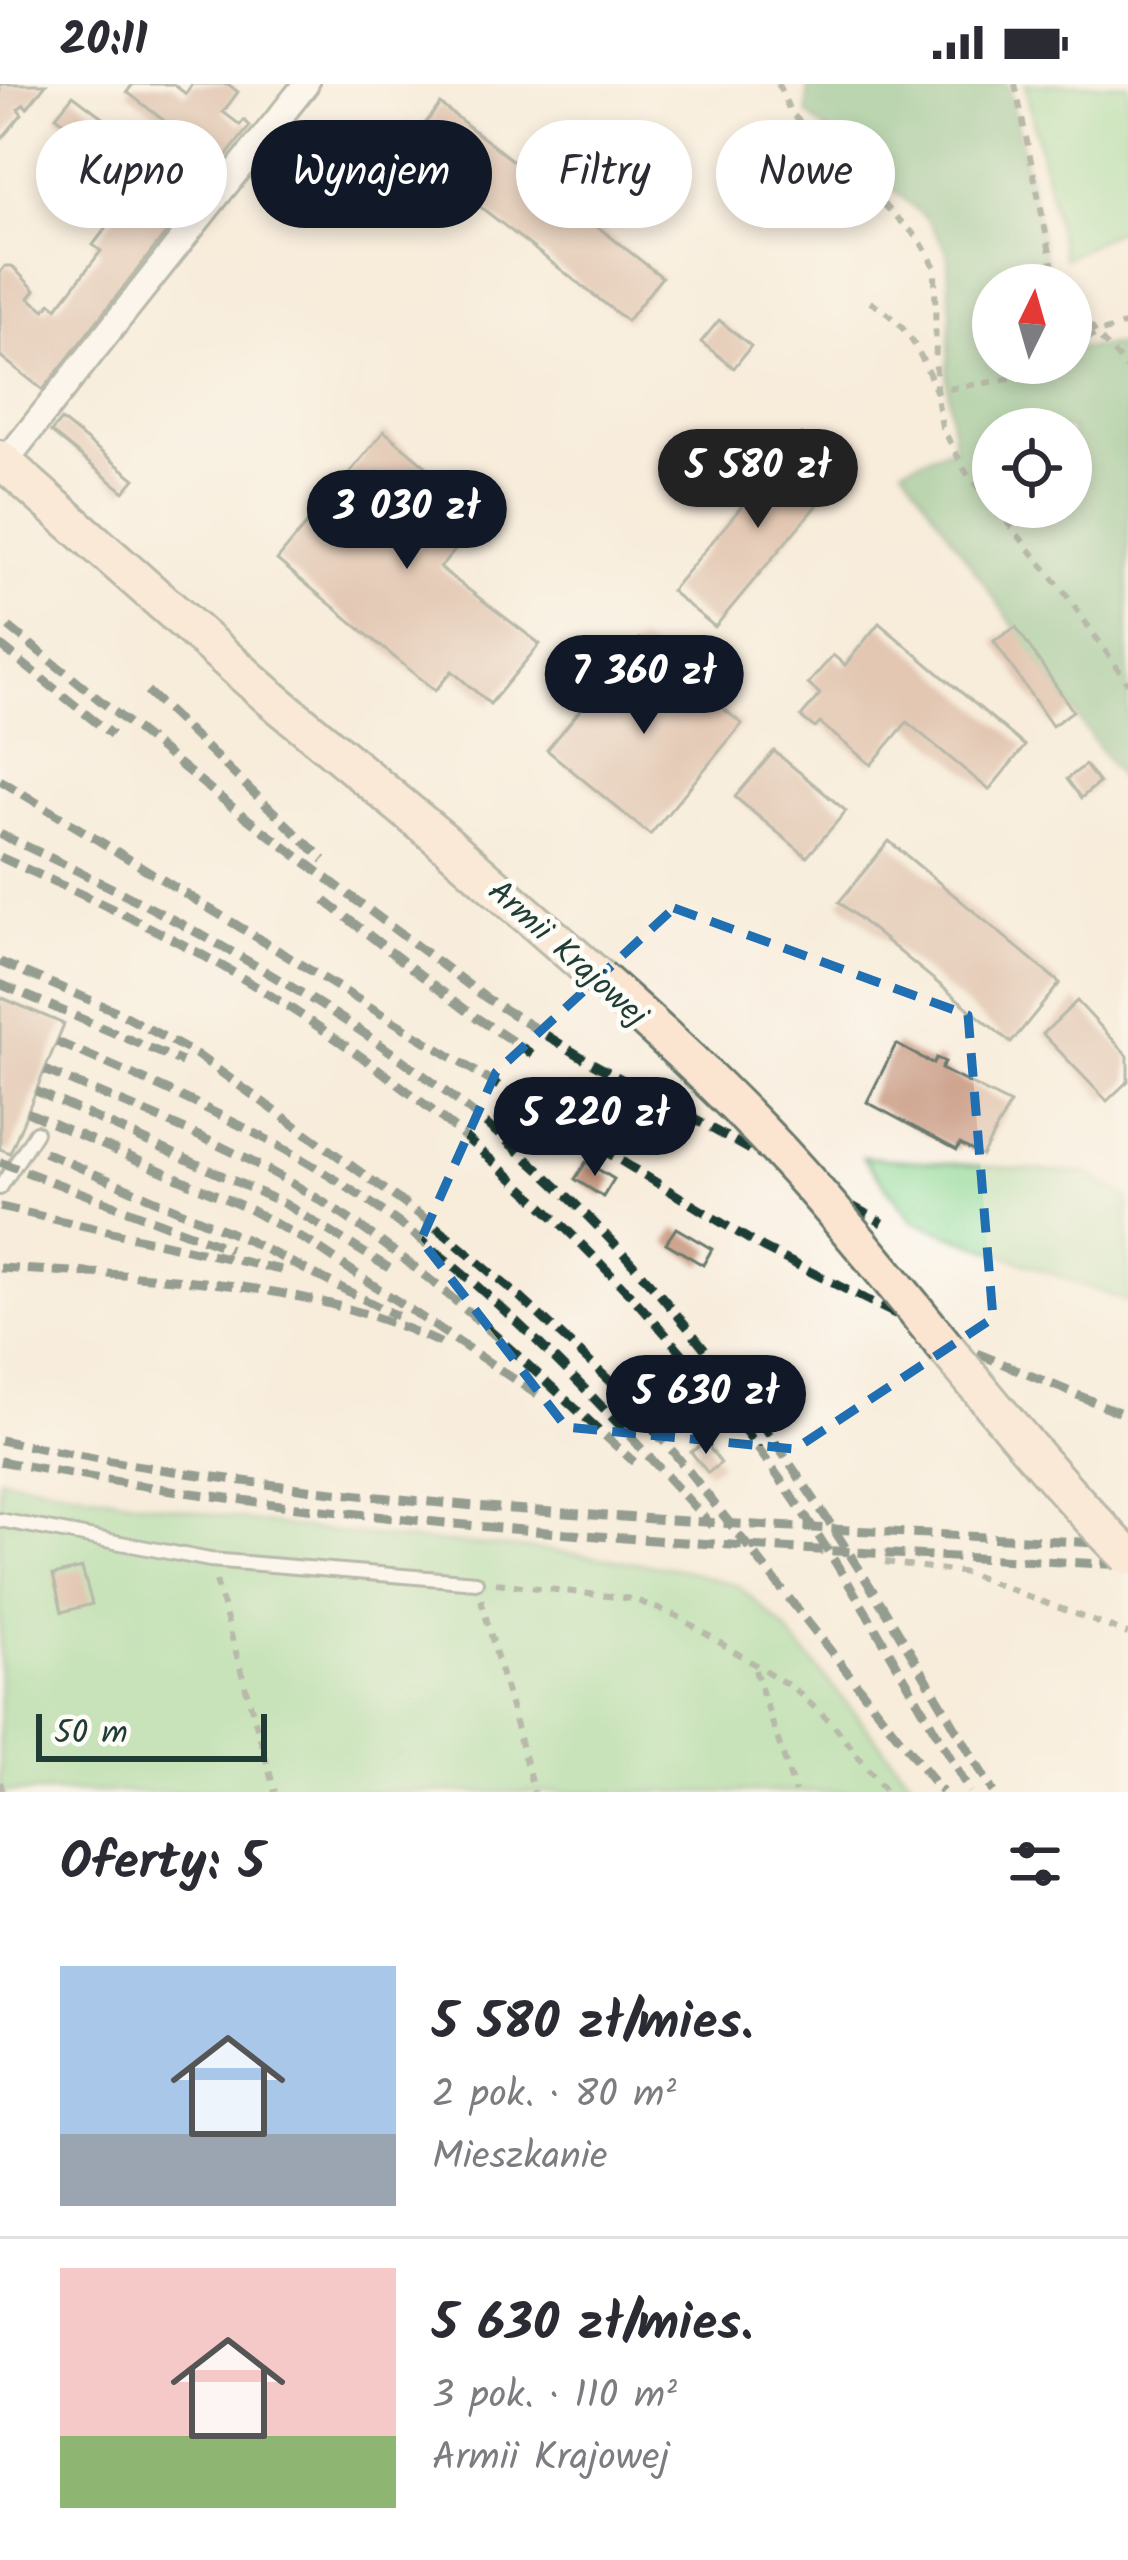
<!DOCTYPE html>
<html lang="pl">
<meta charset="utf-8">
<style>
body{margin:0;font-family:Kalam,sans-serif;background:#f7f7f7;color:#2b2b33;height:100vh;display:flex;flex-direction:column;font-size:45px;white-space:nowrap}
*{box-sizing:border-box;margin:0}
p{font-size:39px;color:#7c7c81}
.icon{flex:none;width:66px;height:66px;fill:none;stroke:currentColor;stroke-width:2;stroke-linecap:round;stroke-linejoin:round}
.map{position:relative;height:1708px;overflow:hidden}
.sheet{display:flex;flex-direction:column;background:#fff;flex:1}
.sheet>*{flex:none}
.banner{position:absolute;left:36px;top:36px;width:1056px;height:108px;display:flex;gap:24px}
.needle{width:78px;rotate:5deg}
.buttons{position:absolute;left:972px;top:180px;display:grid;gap:24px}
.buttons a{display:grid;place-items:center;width:120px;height:120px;border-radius:50%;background:#fff;box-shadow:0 6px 18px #0003;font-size:60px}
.scale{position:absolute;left:36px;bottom:30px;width:231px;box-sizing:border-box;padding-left:12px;border:6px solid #1f3d34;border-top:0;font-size:33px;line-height:42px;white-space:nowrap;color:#1f3d34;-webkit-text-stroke:9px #fdfcf7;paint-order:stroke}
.price{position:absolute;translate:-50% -102px;padding:0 27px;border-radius:42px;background:#111827;color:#fff;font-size:39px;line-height:78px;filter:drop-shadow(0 3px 6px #0008)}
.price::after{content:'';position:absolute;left:50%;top:72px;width:36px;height:27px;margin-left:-18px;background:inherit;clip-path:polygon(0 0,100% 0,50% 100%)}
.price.active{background:#222;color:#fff}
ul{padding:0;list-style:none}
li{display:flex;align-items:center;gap:36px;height:300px;padding:0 60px}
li+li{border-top:3px solid #e1e1e2}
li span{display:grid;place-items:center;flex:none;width:336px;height:240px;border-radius:0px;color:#555}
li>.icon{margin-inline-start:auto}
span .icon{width:144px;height:144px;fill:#fffc;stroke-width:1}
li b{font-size:51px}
h2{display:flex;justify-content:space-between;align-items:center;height:144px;padding:0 60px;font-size:51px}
.tag{padding:0 42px;border-radius:54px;background:#fff;box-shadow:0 6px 18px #0003;font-size:42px;line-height:108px}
.tag.active{background:#111827;color:#fff}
.status{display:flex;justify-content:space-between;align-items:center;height:84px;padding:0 60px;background:#fff;direction:ltr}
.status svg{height:33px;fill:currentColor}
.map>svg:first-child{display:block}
.green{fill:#8ed793;stroke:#568a64;stroke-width:3}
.forest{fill:#72b87d;stroke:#487a58;stroke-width:3;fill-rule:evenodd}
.building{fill:#c99a82}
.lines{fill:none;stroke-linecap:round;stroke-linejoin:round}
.lane-casing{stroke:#6b7a6e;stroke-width:18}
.street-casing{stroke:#6b7a6e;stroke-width:30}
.secondary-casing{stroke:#6b7a6e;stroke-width:42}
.path{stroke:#6b7a6e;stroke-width:6;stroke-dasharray:9 9;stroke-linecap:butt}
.lane{stroke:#fff;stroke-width:12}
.street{stroke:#fff;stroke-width:24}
.secondary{stroke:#fce5d0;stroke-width:36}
.rail{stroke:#1f3d34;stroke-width:9;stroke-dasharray:18 9;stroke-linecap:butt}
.secondary-bridge-casing{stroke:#6b7a6e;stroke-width:42;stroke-linecap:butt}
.secondary-bridge{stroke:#fce5d0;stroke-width:36}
.marked{fill:none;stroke:#1f6fb2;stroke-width:9;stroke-dasharray:24 15;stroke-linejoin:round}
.labels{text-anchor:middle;stroke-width:10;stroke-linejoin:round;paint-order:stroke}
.street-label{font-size:33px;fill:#1f3d34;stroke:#fdfcf7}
</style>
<div class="status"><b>20:11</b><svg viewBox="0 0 49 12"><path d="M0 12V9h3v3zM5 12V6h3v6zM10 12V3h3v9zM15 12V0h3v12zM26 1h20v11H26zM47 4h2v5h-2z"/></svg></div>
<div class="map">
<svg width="1128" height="1708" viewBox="0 0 1128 1708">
<rect width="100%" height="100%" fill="#fdfcf7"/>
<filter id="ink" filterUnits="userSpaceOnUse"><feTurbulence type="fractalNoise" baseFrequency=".00833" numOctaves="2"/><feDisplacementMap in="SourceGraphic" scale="24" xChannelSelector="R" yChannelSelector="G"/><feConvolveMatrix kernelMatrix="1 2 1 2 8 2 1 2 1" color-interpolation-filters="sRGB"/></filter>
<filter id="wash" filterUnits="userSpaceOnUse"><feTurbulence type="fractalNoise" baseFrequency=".004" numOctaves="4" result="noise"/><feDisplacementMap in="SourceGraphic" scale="48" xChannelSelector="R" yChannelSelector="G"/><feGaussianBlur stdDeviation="2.7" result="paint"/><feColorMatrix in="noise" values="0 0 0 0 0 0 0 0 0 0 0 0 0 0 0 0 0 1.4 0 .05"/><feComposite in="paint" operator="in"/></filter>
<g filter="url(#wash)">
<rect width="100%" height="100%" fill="#f8ecdb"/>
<g class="green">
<path d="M1025 0H1128V140L1064 175Z"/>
<path d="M863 1073 1088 1090 1128 1114V1218L913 1137Z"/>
<path d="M0 1394 269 1440 394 1455 545 1466 680 1485 739 1502 784 1544 920 1708H0Z"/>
</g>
<path class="forest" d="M808 0H1008L1051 201H993V279H1071V265L1123 260 1128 265V706L903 383 954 362 947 297 951 229 947 167 927 135 807 30ZM993 345H1071V423H993Z"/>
<g id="blocks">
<g class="building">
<path d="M0 0H46L27 24 24 20 18 25 22 30 3 53 0 48Z"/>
<path d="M133 0H173L186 10 192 0H228L238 8 223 28 240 41 244 36 250 42 220 80 127 8Z"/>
<path d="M73 11 114 42 119 36 132 46 110 75 56 32Z"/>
<path d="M440 20 662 193 627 237 406 65Z"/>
<path d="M155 64 203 102 43 306 0 272V189L5 182H12L35 206 29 214 45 226 51 219 57 224 101 167 93 161 133 109 125 103Z"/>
<path d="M719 236 751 262 734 284 701 258Z"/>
<path d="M61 336 135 395 124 408 51 348Z"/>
<path d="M384 347 484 431 440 484 540 560 490 620 452 587 435 607 277 476Z"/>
<path d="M802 350 845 387 715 543 671 507Z"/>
<path d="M879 539 1025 662 989 706 907 638 871 681 820 639 815 644 801 633 820 610 808 600 833 571 845 581Z"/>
<path d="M1016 543 1073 627 1052 642 994 557Z"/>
<path d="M639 555 742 640 650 751 547 666Z"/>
<path d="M774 667 846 727 807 773 735 713Z"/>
<path d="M1085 681 1099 699 1081 714 1067 695Z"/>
<path d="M889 757 1060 899 1011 959 839 818Z"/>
<path d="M0 913 64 940 10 1069 0 1065Z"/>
<path d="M1077 917 1128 972V997L1107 1017 1043 950Z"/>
<path d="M896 960 933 980 936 974 945 978 941 985 1010 1020 982 1072 960 1060 957 1066 867 1018Z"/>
<path d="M586 1078 614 1095 603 1113 575 1095Z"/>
<path d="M676 1144 712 1165 703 1181 666 1159Z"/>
<path d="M705 1358 721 1379 708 1389 691 1368Z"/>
<path d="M82 1484 92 1520 62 1528 53 1491Z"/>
</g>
</g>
</g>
<g filter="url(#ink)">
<use href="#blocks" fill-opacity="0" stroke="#6b7a6e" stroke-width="3"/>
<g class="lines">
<defs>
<g id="lane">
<path d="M0 1104 36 1048"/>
<path d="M0 1436 210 1476 476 1498"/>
</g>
<path id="street" d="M4 379 306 0"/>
<path id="secondary" d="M0 375 272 615 442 756"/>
</defs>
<use href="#lane" class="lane-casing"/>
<use href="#street" class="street-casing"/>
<use href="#secondary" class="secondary-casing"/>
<g class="path">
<path d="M778 0 791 29 919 155 935 183 936 307 942 343 966 388 993 420"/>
<path d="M1015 0 1053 183 1064 201"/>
<path d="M1071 211 1096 250 1128 285"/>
<path d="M870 218C908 240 920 267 936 307L1022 293 1046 279"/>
<path d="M1071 265 1096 250 1128 239"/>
<path d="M995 423 1065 509 1128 599"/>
<path d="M885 1478 967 1489 1128 1550"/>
<path d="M216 1497 275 1708"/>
<path d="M496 1499 633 1515 677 1532 793 1604 834 1641 886 1708"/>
<path d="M481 1515 534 1708"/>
<path d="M755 1586 795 1708"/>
<path d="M0 1698 3 1708"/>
</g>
<use href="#lane" class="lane"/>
<use href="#street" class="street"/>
<use href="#secondary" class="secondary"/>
<g class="rail">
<path d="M9 543 236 726 486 914 585 975 883 1139"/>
<path d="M0 561 112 651"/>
<path d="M147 607 324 776"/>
<path d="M0 696 763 1164 955 1260 1128 1332"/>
<path d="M0 750C220 852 435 972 604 1149 763 1315 878 1511 993 1708"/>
<path d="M0 773C77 808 155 843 227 885 431 1005 608 1166 750 1354 834 1465 901 1588 970 1708"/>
<path d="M325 817 471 930 532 970"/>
<path d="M0 878 116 927 197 971 430 1138 520 1213 610 1297 675 1370 942 1708"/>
<path d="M0 900 182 978"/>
<path d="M57 958C153 999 248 1040 336 1096 483 1189 597 1315 712 1442"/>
<path d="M45 986C140 1027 239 1064 326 1120 439 1192 535 1289 634 1378"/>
<path d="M36 1007 285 1120 389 1184"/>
<path d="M27 1028 249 1125 312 1160 539 1312"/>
<path d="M44 1068 245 1155 397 1232"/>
<path d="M0 1078 230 1165"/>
<path d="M0 1123 281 1186"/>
<path d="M0 1184C149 1193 305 1194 442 1260"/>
<path d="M0 1356C370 1433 752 1438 1128 1461"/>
<path d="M0 1377C371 1448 752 1464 1128 1481"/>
</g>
<defs>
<path id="secondary-bridge" d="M442 756C562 863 688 965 796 1085 910 1211 1007 1351 1128 1472"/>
</defs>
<use href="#secondary-bridge" class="secondary-bridge-casing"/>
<use href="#secondary-bridge" class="secondary-bridge"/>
</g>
</g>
<path d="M0 0H1128V1708H0ZM674 824 968 931 993 1234 795 1365 566 1343 421 1156 496 988Z" fill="#f8ecdb" fill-opacity=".55" fill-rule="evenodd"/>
<path class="marked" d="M674 824 968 931 993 1234 795 1365 566 1343 421 1156 496 988Z"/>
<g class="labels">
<g class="street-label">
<text transform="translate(569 868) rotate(42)" y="12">Armii Krajowej</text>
</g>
</g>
</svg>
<div class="buttons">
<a><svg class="needle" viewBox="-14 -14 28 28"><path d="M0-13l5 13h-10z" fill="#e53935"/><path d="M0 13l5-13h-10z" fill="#7c7c81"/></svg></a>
<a><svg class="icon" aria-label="locate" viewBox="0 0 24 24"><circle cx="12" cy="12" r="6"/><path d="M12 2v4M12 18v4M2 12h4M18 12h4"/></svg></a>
</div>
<div class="scale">50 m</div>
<b class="price active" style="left:758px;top:447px">5 580 zł</b>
<b class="price" style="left:407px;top:488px">3 030 zł</b>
<b class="price" style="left:644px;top:653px">7 360 zł</b>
<b class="price" style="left:595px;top:1095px">5 220 zł</b>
<b class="price" style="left:706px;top:1373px">5 630 zł</b>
<div class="banner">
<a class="tag">Kupno</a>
<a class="tag active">Wynajem</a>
<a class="tag">Filtry</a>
<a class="tag">Nowe</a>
</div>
</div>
<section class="sheet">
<h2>Oferty: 5<svg class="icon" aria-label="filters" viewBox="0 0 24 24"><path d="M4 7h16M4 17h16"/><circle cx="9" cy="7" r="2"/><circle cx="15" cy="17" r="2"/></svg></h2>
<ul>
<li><span style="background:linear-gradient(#a9c7e8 70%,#9aa5b1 0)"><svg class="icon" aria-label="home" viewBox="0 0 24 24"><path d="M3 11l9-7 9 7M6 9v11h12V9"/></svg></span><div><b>5 580 zł/mies.</b><p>2 pok. · 80 m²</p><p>Mieszkanie</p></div></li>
<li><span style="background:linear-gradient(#f6c9c9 70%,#8fb573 0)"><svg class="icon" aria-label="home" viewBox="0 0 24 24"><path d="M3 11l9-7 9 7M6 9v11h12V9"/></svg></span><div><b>5 630 zł/mies.</b><p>3 pok. · 110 m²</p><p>Armii Krajowej</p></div></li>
</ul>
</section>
